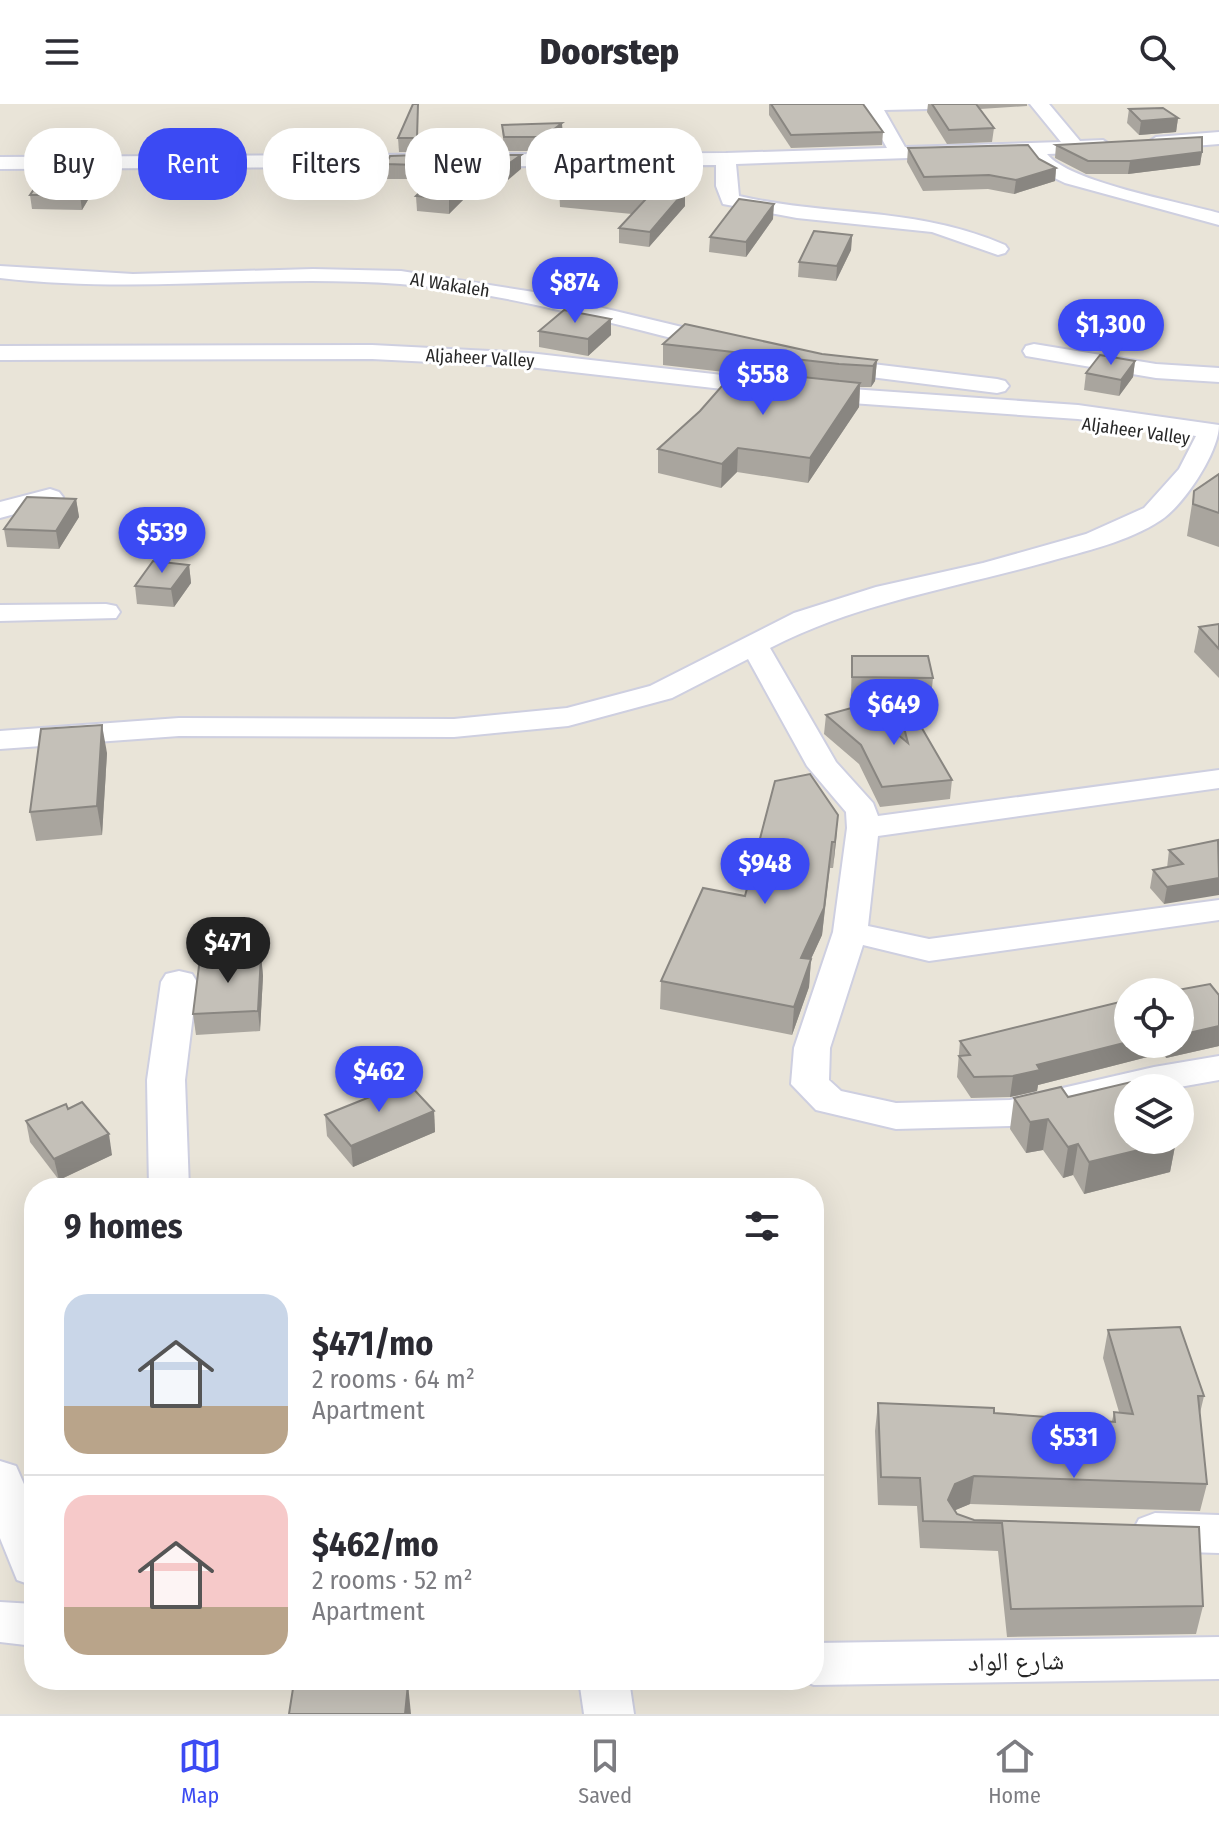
<!DOCTYPE html>
<meta charset="utf-8">
<style>
body{margin:0;font-family:"Fira Sans Condensed","Noto Naskh Arabic",sans-serif;background:#f7f7f7;color:#2b2b33;height:100vh;display:flex;flex-direction:column;font-size:30px;white-space:nowrap}
*{box-sizing:border-box;margin:0}
p{font-size:26px;color:#7c7c81}
.icon{flex:none;width:44px;height:44px;fill:none;stroke:currentColor;stroke-width:2;stroke-linecap:round;stroke-linejoin:round}
.map{position:relative;flex:1;overflow:hidden}
.side{position:absolute;left:24px;top:1074px;width:800px;height:512px;display:flex;flex-direction:column;background:#fff;border-radius:32px;box-shadow:0 8px 32px #0002}
.side>*{flex:none}
.banner{position:absolute;left:24px;top:24px;width:800px;height:72px;display:flex;gap:16px}
.fabs{position:absolute;left:1114px;top:874px;display:grid;gap:16px}
.fabs a{display:grid;place-items:center;width:80px;height:80px;border-radius:50%;background:#fff;box-shadow:0 8px 32px #0002;font-size:40px}
.price{position:absolute;translate:-50% -68px;padding:0 18px;border-radius:28px;background:#3b4af3;color:#fff;font-size:26px;line-height:52px;filter:drop-shadow(0 2px 4px #0008)}
.price::after{content:'';position:absolute;left:50%;top:48px;width:24px;height:18px;margin-left:-12px;background:inherit;clip-path:polygon(0 0,100% 0,50% 100%)}
.price.current{background:#222;color:#fff}
ul{padding:0;list-style:none}
li{display:flex;align-items:center;gap:24px;height:200px;padding:0 40px}
li+li{border-top:2px solid #e1e1e2}
li span{display:grid;place-items:center;flex:none;width:224px;height:160px;border-radius:24px;color:#555}
li>.icon{margin-inline-start:auto}
span .icon{width:96px;height:96px;fill:#fffc;stroke-width:1}
li b{font-size:34px}
h2{display:flex;justify-content:space-between;align-items:center;height:96px;padding:0 40px;font-size:34px}
.chip{padding:0 28px;border-radius:32px;background:#fff;box-shadow:0 8px 32px #0002;font-size:28px;line-height:72px}
.chip.current{background:#3b4af3;color:#fff}
header{display:flex;justify-content:space-between;align-items:center;height:104px;padding:0 40px;background:#fff;font-size:36px;font-weight:800}
.dock{display:flex;justify-content:space-around;align-items:center;height:112px;border-top:2px solid #e1e1e2;background:#fff;font-size:22px;color:#7c7c81}
.dock a{display:grid;justify-items:center;gap:4px}
.dock .current{color:#3b4af3}
.map>svg:first-child{display:block}
.lines{fill:none;stroke-linecap:round;stroke-linejoin:round}
.minor-casing{stroke:#cecfe0;stroke-width:4}
.minor{fill:#fff;fill-rule:evenodd}
.wall{fill:#a9a59e}
.shaded-wall{fill:#898681}
.building{fill:#c4c0b8;stroke:#898681;stroke-width:2}
.labels{text-anchor:middle;stroke-width:6;stroke-linejoin:round;paint-order:stroke}
.far-street-label{font-size:18px;fill:#272727;stroke:#fff}
.near-street-label{font-size:26px;fill:#272727;stroke:#fff}
</style>
<header><svg class="icon" aria-label="menu" viewBox="0 0 24 24"><path d="M4 6h16M4 12h16M4 18h16"/></svg>Doorstep<svg class="icon" aria-label="search" viewBox="0 0 24 24"><circle cx="10" cy="10" r="6"/><path d="M15 15l6 6"/></svg></header>
<div class="map">
<svg width="1219" height="1610" viewBox="0 0 1219 1610">
<rect width="100%" height="100%" fill="#e9e4d8"/>
<g class="lines">
<defs>
<g id="minor">
<path d="M862 0H937L928 5 884 6 905 43 1061 38 1030 0H1049L1080 37 1103 36 1112 42 1103 48 1047 50C1069 78 1180 98 1219 109V121L1065 79 1040 67 1027 50 736 60 739 92C831 113 916 102 1005 141L1008 145 1005 149 998 151 932 128 797 114 723 100 716 82V61L0 65V53L726 49 887 44Z"/>
<path d="M1219 28V40L1156 45 1147 39 1156 33Z"/>
<path d="M0 162 133 170 313 165 401 167 540 189 728 234 731 239 728 244 720 246C615 221 508 188 400 180 266 170 135 190 0 174Z"/>
<path d="M1034 240 1156 260 1219 264V278L1156 274 1026 252 1023 247 1026 242Z"/>
<path d="M372 241 529 249 837 284 1078 301 1219 321C1219 348 1184 401 1161 416 1128 438 1085 447 1047 458 953 484 857 499 770 544L836 658 873 699 878 712 1219 666V684L878 732 868 822 929 835 1219 796V816L929 857 863 841 830 944 829 976 841 987 896 999 1010 996 1154 963 1219 952V976L1174 984H1128V994L1010 1022 896 1025 816 1006 791 980 794 944 833 828 847 724 846 708 807 662 748 555 672 594 568 622 454 633 179 632 0 645V627L179 614 454 615 567 604 650 582 794 509 876 483 983 459 1086 430 1144 404 1179 365 1196 332 1078 315 837 298 529 263 372 255 0 256V242Z"/>
<path d="M831 255 997 275 1005 277 1009 282 1005 287 997 289 823 267 819 262 823 257Z"/>
<path d="M50 385 59 388 63 393 59 398 0 414V398Z"/>
<path d="M106 500 116 502 120 508 116 514 0 517V501Z"/>
<path d="M179 867 192 870 197 878 185 976 189 1084H149L147 976 161 878 166 870Z"/>
<path d="M0 1357 16 1362 34 1403V1482L17 1476 0 1434Z"/>
<path d="M1155 1409 1219 1411V1449L1155 1447 1139 1441 1132 1428 1139 1415Z"/>
<path d="M0 1498 34 1500V1542L0 1538Z"/>
<path d="M1219 1533V1575L814 1581 800 1576H814V1539Z"/>
<path d="M579 1576H629L634 1610H584Z"/>
</g>
</defs>
<use href="#minor" class="minor-casing"/>
<use href="#minor" class="minor"/>
</g>
<g class="wall">
<path d="M418 0V48H399L398 34Z"/>
<path d="M769 0H863L883 28 882 41 791 44 769 11Z"/>
<path d="M928 0H1027V2L980 5 994 24 992 38 947 40 927 8Z"/>
<path d="M1129 5 1178 14 1176 28 1139 31 1127 19Z"/>
<path d="M502 21 563 33 544 47H504Z"/>
<path d="M1056 41 1202 48 1200 61 1128 70H1086L1055 54Z"/>
<path d="M908 44 1039 55 1056 64 1055 77 1014 90 988 85 923 87 907 58Z"/>
<path d="M417 51 418 75H387L386 60Z"/>
<path d="M647 55 645 96 685 102 649 143 619 139V124L632 110 560 103 559 83Z"/>
<path d="M491 68 449 110 417 107 416 92Z"/>
<path d="M95 84 82 106 32 105 30 91Z"/>
<path d="M773 115 746 153 709 148 710 133Z"/>
<path d="M852 131 851 146 836 177 798 173 799 158Z"/>
<path d="M539 227 611 231 588 252 539 243Z"/>
<path d="M663 240 822 250 877 256 875 277 871 283H860L859 303 808 379 737 368 721 384 658 369V345L700 307 733 269 663 261Z"/>
<path d="M1135 257 1133 273 1119 292 1084 286 1086 269Z"/>
<path d="M1219 370V443L1187 432 1194 387Z"/>
<path d="M76 395 79 413 59 445 7 443 4 425Z"/>
<path d="M189 461 191 479 174 503 137 500 135 482Z"/>
<path d="M1219 520V574L1194 548 1199 523Z"/>
<path d="M852 552 933 574 931 593 851 592Z"/>
<path d="M897 597 952 676 950 695 880 703 859 660 824 630 826 611 900 632 896 616Z"/>
<path d="M107 649 102 731 36 737 30 708Z"/>
<path d="M775 677 836 737 833 764H830L822 831 811 855 809 883 792 931 660 905 661 877 745 792Z"/>
<path d="M1219 736 1164 800 1150 784 1153 766 1167 764 1169 746Z"/>
<path d="M261 851 263 872 260 927 196 931 193 910Z"/>
<path d="M1210 880 1219 891V942L1166 954 1163 949 1038 981 1037 987 1010 993 971 994 957 973 960 937 1128 896V940H1180V888H1167Z"/>
<path d="M1068 993 1176 1037 1170 1068 1084 1090 1073 1071 1063 1074 1043 1046 1026 1049 1010 1025 1014 994Z"/>
<path d="M68 1005 112 1051 59 1076 30 1038 26 1017Z"/>
<path d="M434 1007 435 1028 353 1063 327 1032 325 1011Z"/>
<path d="M1108 1226 1204 1292 1200 1309 1207 1380 1200 1407 970 1400 955 1406 957 1410 974 1416 1199 1423 1203 1502 1196 1530 1007 1533 998 1447 920 1444 917 1402 878 1401 875 1327 878 1299 994 1309 1112 1317 1114 1308H1119L1103 1254Z"/>
</g>
<g class="shaded-wall">
<path d="M1178 14 1176 28 1139 31 1141 17Z"/>
<path d="M562 19 563 33 544 47V33Z"/>
<path d="M1202 48 1200 61 1128 70 1130 57Z"/>
<path d="M521 51V65L508 76 507 61Z"/>
<path d="M490 53 491 68 449 110V95Z"/>
<path d="M1056 64 1055 77 1014 90 1016 76Z"/>
<path d="M93 70 95 84 82 106 80 91Z"/>
<path d="M685 87V102L649 143 650 128Z"/>
<path d="M774 100 773 115 746 153V138Z"/>
<path d="M852 131 851 146 836 177 837 162Z"/>
<path d="M611 215V231L588 252V235Z"/>
<path d="M877 256 875 277 871 283 873 262Z"/>
<path d="M1135 257 1133 273 1119 292 1121 276Z"/>
<path d="M860 279 859 303 808 379 810 354Z"/>
<path d="M738 344 737 368 721 384 722 360Z"/>
<path d="M76 395 79 413 59 445 56 427Z"/>
<path d="M189 461 191 479 174 503 171 485Z"/>
<path d="M102 621 107 649 102 731 97 702Z"/>
<path d="M838 711 836 737 833 764 835 738Z"/>
<path d="M832 738 822 831 799 881 801 854Z"/>
<path d="M1219 774V791L1164 800 1167 783Z"/>
<path d="M261 851 263 872 260 927 258 907Z"/>
<path d="M811 855 809 883 792 931 794 903Z"/>
<path d="M1219 922V942L1166 954 1169 940H1180V931Z"/>
<path d="M1128 938V940H1165L1163 949 1038 981 1037 987 1010 993 1013 972 1037 961Z"/>
<path d="M434 1007 435 1028 353 1063 351 1042Z"/>
<path d="M1048 1015 1043 1046 1026 1049 1030 1018Z"/>
<path d="M109 1030 112 1051 59 1076 54 1055Z"/>
<path d="M1176 1037 1170 1068 1084 1090 1089 1058Z"/>
<path d="M1078 1040 1073 1071 1063 1074 1068 1043Z"/>
<path d="M974 1372 970 1400 951 1408 948 1396 955 1380Z"/>
<path d="M408 1580 411 1610H405Z"/>
</g>
<g class="building">
<path d="M413 0H418L417 34H398Z"/>
<path d="M771 0H863L883 28 791 31Z"/>
<path d="M932 0H976L994 24 949 26Z"/>
<path d="M1163 4 1178 14 1141 17 1129 5Z"/>
<path d="M562 19 544 33H504L502 21Z"/>
<path d="M1202 33V48L1130 57H1088L1056 41Z"/>
<path d="M1028 41 1039 55 1056 64 1016 76 989 71 924 73 908 44Z"/>
<path d="M587 50 647 55 645 91 559 83Z"/>
<path d="M417 51V61L386 60 390 52Z"/>
<path d="M458 51 490 53 449 95 416 92Z"/>
<path d="M506 51H521L507 61Z"/>
<path d="M45 69 93 70 80 91H30Z"/>
<path d="M657 83 685 87 650 128 619 124Z"/>
<path d="M739 95 774 100 746 138 710 133Z"/>
<path d="M814 127 852 131 837 162 799 158Z"/>
<path d="M564 206 611 215 588 235 539 227Z"/>
<path d="M685 220 822 250 877 256 873 262 839 260 663 240Z"/>
<path d="M1100 251 1135 257 1121 276 1086 269Z"/>
<path d="M736 266 860 279 810 354 738 344 722 360 658 345 700 307Z"/>
<path d="M1219 370V409L1193 400 1194 387Z"/>
<path d="M27 393 76 395 56 427 4 425Z"/>
<path d="M153 457 189 461 171 485 135 482Z"/>
<path d="M1219 520V545L1199 523Z"/>
<path d="M852 552H928L933 574 852 573Z"/>
<path d="M905 595 952 676 882 683 861 641 826 611 862 601 908 639 897 597Z"/>
<path d="M102 621 97 702 30 708 41 625Z"/>
<path d="M810 670 838 711 835 738H832L824 804 801 854 811 855 794 903 661 877 703 784 745 792 775 677Z"/>
<path d="M1218 736 1219 774 1167 783 1153 766 1183 760 1169 746Z"/>
<path d="M261 851 258 907 193 910 200 854Z"/>
<path d="M1210 880 1219 891V922L1180 931V888H1167Z"/>
<path d="M1128 896V938L1037 961 1040 966 1013 972 974 973 959 952 970 951 960 937Z"/>
<path d="M407 978 434 1007 351 1042 325 1011Z"/>
<path d="M1131 978 1136 984H1128V1036H1175L1176 1037 1089 1058 1078 1040 1068 1043 1048 1015 1030 1018 1014 994 1061 983 1068 993Z"/>
<path d="M82 998 109 1030 54 1055 26 1017 66 1000 68 1005Z"/>
<path d="M1180 1223 1204 1292H1198L1207 1380 974 1372 955 1380 948 1396 957 1410 974 1416 1199 1423 1203 1502 1011 1505 1002 1419 923 1417 920 1374 881 1373 878 1299 994 1304V1309L1115 1318 1114 1308 1133 1310 1108 1226Z"/>
<path d="M294 1578 408 1580 405 1610H289Z"/>
</g>
<g class="labels">
<g class="far-street-label">
<text transform="translate(450 181) rotate(9)" y="6">Al Wakaleh</text>
<text transform="translate(480 254) rotate(3)" y="6">Aljaheer Valley</text>
<text transform="translate(1136 327) rotate(8)" y="6">Aljaheer Valley</text>
</g>
<g class="near-street-label">
<text transform="translate(1016 1557) rotate(-1)" y="9">شارع الواد</text>
</g>
</g>
</svg>
<div class="fabs">
<a><svg class="icon" aria-label="locate" viewBox="0 0 24 24"><circle cx="12" cy="12" r="6"/><path d="M12 2v4M12 18v4M2 12h4M18 12h4"/></svg></a>
<a><svg class="icon" aria-label="layers" viewBox="0 0 24 24"><path d="M12 4l9 5-9 5-9-5zM3 14l9 5 9-5"/></svg></a>
</div>
<b class="price" style="left:575px;top:221px">$874</b>
<b class="price" style="left:1111px;top:263px">$1,300</b>
<b class="price" style="left:763px;top:313px">$558</b>
<b class="price" style="left:162px;top:471px">$539</b>
<b class="price" style="left:894px;top:643px">$649</b>
<b class="price" style="left:765px;top:802px">$948</b>
<b class="price current" style="left:228px;top:881px">$471</b>
<b class="price" style="left:379px;top:1010px">$462</b>
<b class="price" style="left:1074px;top:1376px">$531</b>
<div class="banner">
<a class="chip">Buy</a>
<a class="chip current">Rent</a>
<a class="chip">Filters</a>
<a class="chip">New</a>
<a class="chip">Apartment</a>
</div>
<section class="side">
<h2>9 homes<svg class="icon" aria-label="filters" viewBox="0 0 24 24"><path d="M4 7h16M4 17h16"/><circle cx="9" cy="7" r="2"/><circle cx="15" cy="17" r="2"/></svg></h2>
<ul>
<li><span style="background:linear-gradient(#c9d6e8 70%,#b9a48a 0)"><svg class="icon" aria-label="home" viewBox="0 0 24 24"><path d="M3 11l9-7 9 7M6 9v11h12V9"/></svg></span><div><b>$471/mo</b><p>2 rooms · 64 m²</p><p>Apartment</p></div></li>
<li><span style="background:linear-gradient(#f6c9c9 70%,#b9a48a 0)"><svg class="icon" aria-label="home" viewBox="0 0 24 24"><path d="M3 11l9-7 9 7M6 9v11h12V9"/></svg></span><div><b>$462/mo</b><p>2 rooms · 52 m²</p><p>Apartment</p></div></li>
</ul>
</section>
</div>
<nav class="dock">
<a class="current"><svg class="icon" aria-label="map" viewBox="0 0 24 24"><path d="M3 6l6-2 6 2 6-2v14l-6 2-6-2-6 2zM9 4v14M15 6v14"/></svg>Map</a>
<a><svg class="icon" aria-label="saved" viewBox="0 0 24 24"><path d="M7 4h10v16l-5-4-5 4z"/></svg>Saved</a>
<a><svg class="icon" aria-label="home" viewBox="0 0 24 24"><path d="M3 11l9-7 9 7M6 9v11h12V9"/></svg>Home</a>
</nav>
